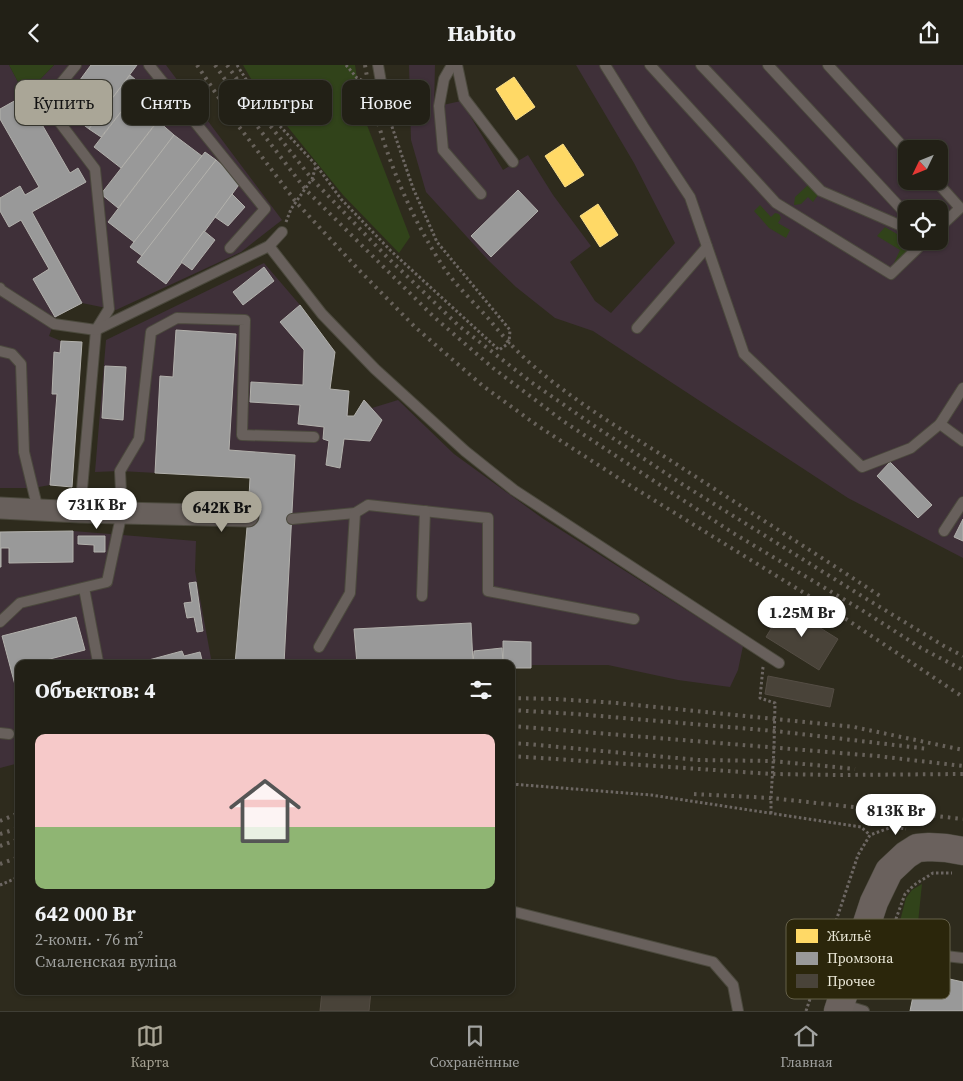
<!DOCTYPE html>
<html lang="ru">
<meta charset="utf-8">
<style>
body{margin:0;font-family:"Source Serif 4",serif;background:#2a281f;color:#f1f3f6;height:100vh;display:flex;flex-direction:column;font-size:19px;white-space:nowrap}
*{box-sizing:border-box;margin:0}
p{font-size:16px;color:#a2a3a1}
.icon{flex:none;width:28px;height:28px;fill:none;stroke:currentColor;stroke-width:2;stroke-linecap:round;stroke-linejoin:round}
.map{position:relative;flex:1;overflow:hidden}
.panel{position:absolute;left:15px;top:595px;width:500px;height:335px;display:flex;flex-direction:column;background:#222016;border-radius:10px;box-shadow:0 1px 4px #0004,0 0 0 1px #3f3e35}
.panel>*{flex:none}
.hud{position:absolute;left:15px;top:15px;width:500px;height:45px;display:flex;gap:10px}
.needle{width:32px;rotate:227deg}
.tools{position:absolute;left:898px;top:75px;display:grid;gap:10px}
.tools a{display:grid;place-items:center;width:50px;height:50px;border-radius:10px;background:#222016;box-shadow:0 1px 4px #0004,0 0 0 1px #3f3e35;font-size:25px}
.price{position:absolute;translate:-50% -42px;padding:0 11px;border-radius:18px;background:#fff;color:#222;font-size:16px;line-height:32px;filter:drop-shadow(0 1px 2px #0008)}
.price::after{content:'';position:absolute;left:50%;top:30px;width:15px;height:11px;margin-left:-8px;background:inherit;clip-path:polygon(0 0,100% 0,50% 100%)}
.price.active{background:#aaa697;color:#111}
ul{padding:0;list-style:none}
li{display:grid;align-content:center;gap:10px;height:265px;padding:0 20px}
li span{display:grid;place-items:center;height:155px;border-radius:10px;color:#555}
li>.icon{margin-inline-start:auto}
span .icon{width:90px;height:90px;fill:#fffc;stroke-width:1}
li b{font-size:21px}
h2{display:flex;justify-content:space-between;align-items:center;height:60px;padding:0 20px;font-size:21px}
.chip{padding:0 18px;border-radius:10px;background:#222016;box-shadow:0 1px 4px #0004,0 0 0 1px #3f3e35;font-size:18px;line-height:45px}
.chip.active{background:#aaa697;color:#111}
header{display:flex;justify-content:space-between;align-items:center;height:65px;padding:0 20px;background:#222016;font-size:22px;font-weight:700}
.tab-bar{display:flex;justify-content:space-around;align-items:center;height:70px;border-top:1px solid #3f3e35;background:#222016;font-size:14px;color:#a2a3a1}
.tab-bar a{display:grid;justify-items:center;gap:2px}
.tab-bar .active{color:#aaa697}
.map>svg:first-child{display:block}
.industrial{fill:#3f3039;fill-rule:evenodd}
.green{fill:#31431a}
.homes{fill:#ffd966;stroke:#f9de88}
.industry{fill:#999;stroke:#b2b1ac}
.building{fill:#494339;stroke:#544d44}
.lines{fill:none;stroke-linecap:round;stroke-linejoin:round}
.lane-casing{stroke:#4b493d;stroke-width:12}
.street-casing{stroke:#4b493d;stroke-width:23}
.secondary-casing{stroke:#4b493d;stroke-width:29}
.path{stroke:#6d6763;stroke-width:3;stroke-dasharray:2.5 2.5;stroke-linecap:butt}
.lane{stroke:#68605c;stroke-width:10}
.street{stroke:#68605c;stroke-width:21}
.secondary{stroke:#6a615d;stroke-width:28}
.rail{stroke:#68625b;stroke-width:4;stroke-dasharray:2.5 5;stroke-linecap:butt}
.key{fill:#2b260b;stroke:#656049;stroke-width:1}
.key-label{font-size:14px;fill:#ece9d9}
</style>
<header><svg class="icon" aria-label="back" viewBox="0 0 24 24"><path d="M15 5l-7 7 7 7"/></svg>Habito<svg class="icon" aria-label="share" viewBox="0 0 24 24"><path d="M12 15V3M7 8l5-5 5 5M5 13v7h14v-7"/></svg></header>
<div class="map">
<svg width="963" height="946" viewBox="0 0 963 946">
<rect width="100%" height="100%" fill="#2e2b1d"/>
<g class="industrial">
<path d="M0 0H9L25 30 54 0H166L282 155 241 187 116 245 82 238 56 252 49 271 61 276 82 277 72 422 50 420 33 423H0Z"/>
<path d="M409 0H435L434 42 461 36 503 105 528 90 553 130 591 181 570 197 595 236 611 248 675 178 634 98 576 0H963V493L848 433 593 266 555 253 516 222 488 195 426 127 411 75ZM906 84H939V116H906ZM906 144H939V176H906Z"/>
<path d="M264 198 300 240 335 287 330 324 349 326 348 351H354L364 335 372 343 398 335 454 389 542 453 743 581 738 605 730 622 678 615 608 600H532L531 603H511V599H473V598L463 599H235L248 451 250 413 120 406 95 407 106 275Z"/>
<path d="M73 466 196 476 195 506 212 599H19V698L0 703V467Z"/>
</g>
<g class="green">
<path d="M9 0H54L25 30Z"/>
<path d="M243 0H355L362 47 410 172 399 188 343 130 257 24Z"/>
<path d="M808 120H818V130L813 137 808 132 801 139 794 140 795 132Z"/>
<path d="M760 140 771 152 775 148 779 149 781 153 778 158 790 165 786 173 769 163 754 146Z"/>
<path d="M885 162C896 169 907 172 909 185L899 198H894L900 185 877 171Z"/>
<path d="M922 819 916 877 895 875 906 833 912 825Z"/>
</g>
<g class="homes">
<path d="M514 12 535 42 516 55 496 24Z"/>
<path d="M563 79 584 110 565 122 545 91Z"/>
<path d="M598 139 618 170 600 182 580 151Z"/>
</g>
<g class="industry">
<path d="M91 0H137L89 64 60 42Z"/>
<path d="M130 10 142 20 101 72 89 64Z"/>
<path d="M142 20 169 41 121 103 94 82Z"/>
<path d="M25 30 70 108 78 103 86 117 32 147 82 238 55 252 33 214 49 204 21 155 9 162 0 146V133L20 121 25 130 39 122 0 54V44Z"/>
<path d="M158 56 174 70 118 143 101 129Z"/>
<path d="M174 70 202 91 134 177 108 157Z"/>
<path d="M205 87 216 95 142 191 130 182Z"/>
<path d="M216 95 241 117 166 219 137 197Z"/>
<path d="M518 125 538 146 491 192 471 171Z"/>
<path d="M232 129 245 142 228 161 215 152Z"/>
<path d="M204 166 215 175 192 205 181 197Z"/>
<path d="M264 202 274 216 243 240 233 227Z"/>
<path d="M300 240 335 287 330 324 349 326 347 351H354L364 335 382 355 370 376 344 374 340 403 326 400 329 376 323 374 324 362 298 359 300 340 250 337 251 317 303 320 304 285 280 257Z"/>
<path d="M176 265 236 269 229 385 295 390 284 599H235L248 451 250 413 155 408 160 311 173 312Z"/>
<path d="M61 276 82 277 72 422 50 420 57 329H52L54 287 60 288Z"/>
<path d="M105 301 126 302 123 355 102 353Z"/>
<path d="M890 397 932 440 918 453 877 411Z"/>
<path d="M963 454V476L954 472Z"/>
<path d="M73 466V497L9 498V483H1V502H0V467Z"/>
<path d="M78 471H105V487H94V480L78 479Z"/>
<path d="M196 517 203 566 197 567 194 552 187 553 184 538 192 537 189 518Z"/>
<path d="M76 552 85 585 46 595V599H19V635L2 571Z"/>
<path d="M471 558 473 598 357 599 354 564Z"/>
<path d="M503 576 531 577V603H511V599H503Z"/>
<path d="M502 583 503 599H473L474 586Z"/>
<path d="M182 586 184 591 200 587 203 599H134Z"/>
<path d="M918 907 963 917V946H910Z"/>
</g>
<g class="building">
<path d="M785 541 838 574 819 605 766 572Z"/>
<path d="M768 611 834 624 830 642 765 629Z"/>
<path d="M322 926H371L369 946H320Z"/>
</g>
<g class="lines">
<defs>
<g id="lane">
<path d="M76 0 45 38 95 104 109 244 96 265 80 447"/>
<path d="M149 0 265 144 230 183"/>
<path d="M378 0 385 40"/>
<path d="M452 0 444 14 439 41 443 85 481 129"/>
<path d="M457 0 464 33 513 97"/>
<path d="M605 0 643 61 690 132 744 289 862 402 911 383 940 359"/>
<path d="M650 0 776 138 891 209 925 176"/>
<path d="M701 0 821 126 906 163"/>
<path d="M768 0 906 149"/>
<path d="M828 0 906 85"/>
<path d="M936 116 960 143 939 163"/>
<path d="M269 181 322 249 375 304 465 386 514 425 765 589 779 598"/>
<path d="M0 223 1 225 54 259 96 265 269 181 282 167"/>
<path d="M637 263 707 182"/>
<path d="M0 286 12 289 21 299 24 387 38 445"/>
<path d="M963 323 940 359 963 376"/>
<path d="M292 454 355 448 368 440 488 453V526L634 554"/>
<path d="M944 466 963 437"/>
<path d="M84 523 98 597 94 599"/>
<path d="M422 531 425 446"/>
<path d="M0 557 20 538 107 517 122 447 120 406 139 374 151 267 177 253 245 255 242 370 314 372"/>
<path d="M319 582 350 528 355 448"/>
<path d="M0 668 9 669"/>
<path d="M511 846 713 897 733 920 738 946"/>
<path d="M860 881 963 893"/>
<path d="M841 939 864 946"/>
</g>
<path id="street" d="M0 443 80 447 248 451"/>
<path id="secondary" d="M838 946 874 837 889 806 906 790 917 783 929 782 946 783 963 786"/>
</defs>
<use href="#lane" class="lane-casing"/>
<use href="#street" class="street-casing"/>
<use href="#secondary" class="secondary-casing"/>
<g class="path">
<path d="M237 0 266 46 316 100 341 134 391 186 499 285 509 278 510 265 437 177 413 123 389 53"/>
<path d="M346 0 357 13 368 18"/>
<path d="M286 157 291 144 312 114 316 101"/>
<path d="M763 602 760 633 775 638 774 683 771 733V749"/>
<path d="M511 719 651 730 861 762 870 770"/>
<path d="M0 820 19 812"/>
<path d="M889 873 905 829 914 820 933 808H952"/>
<path d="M806 946 858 790 870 770 892 762 906 764"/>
</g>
<use href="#lane" class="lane"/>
<use href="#street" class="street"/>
<use href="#secondary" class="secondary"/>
<g class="rail">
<path d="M197 0 231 51 296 137 359 205 415 262 483 321 538 361 623 416 843 552 963 632"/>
<path d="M215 0 260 65 306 125 434 252 493 303 563 356 733 468 865 547 921 583 963 605"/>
<path d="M227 0 265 54 312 114 386 191 459 261 531 317 593 360 682 419 865 533 944 581 963 591"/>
<path d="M365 0C376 70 408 152 449 210 461 225 475 239 488 253 501 269 514 284 530 298 573 336 624 366 673 397 742 442 812 486 880 531"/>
<path d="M511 633 556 634 617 638 854 662 963 685"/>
<path d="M511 645 576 649 775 666 929 684"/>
<path d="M511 661 877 691 963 701"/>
<path d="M511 678 527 679 698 695 773 696 855 704"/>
<path d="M511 691 772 709 840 710 963 709"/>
<path d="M694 729 771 733 963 754"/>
<path d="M0 756 19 748"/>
<path d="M0 769 19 763"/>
<path d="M0 781 19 774"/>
<path d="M0 799 19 792"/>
</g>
</g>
<rect x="786" y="854" width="164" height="80" rx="8" class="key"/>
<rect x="796" y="864" width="22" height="14" fill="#ffd966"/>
<rect x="796" y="887" width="22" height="13" fill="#999"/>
<rect x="796" y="909" width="22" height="14" fill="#494339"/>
<g class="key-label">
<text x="827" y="876">Жильё</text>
<text x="827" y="898">Промзона</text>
<text x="827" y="921">Прочее</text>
</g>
</svg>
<div class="tools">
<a><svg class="needle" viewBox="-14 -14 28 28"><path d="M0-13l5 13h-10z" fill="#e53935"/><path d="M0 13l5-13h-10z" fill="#a2a3a1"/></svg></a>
<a><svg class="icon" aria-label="locate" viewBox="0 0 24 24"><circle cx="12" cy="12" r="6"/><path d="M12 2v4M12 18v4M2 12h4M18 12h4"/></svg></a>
</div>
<b class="price" style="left:97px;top:465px">731K Br</b>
<b class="price active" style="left:222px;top:468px">642K Br</b>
<b class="price" style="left:802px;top:573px">1.25M Br</b>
<b class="price" style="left:896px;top:771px">813K Br</b>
<div class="hud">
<a class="chip active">Купить</a>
<a class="chip">Снять</a>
<a class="chip">Фильтры</a>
<a class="chip">Новое</a>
</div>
<section class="panel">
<h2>Объектов: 4<svg class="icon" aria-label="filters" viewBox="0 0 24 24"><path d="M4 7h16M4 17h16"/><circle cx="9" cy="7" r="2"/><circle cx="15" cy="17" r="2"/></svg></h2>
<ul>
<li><span style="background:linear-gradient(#f6c9c9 60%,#8fb573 0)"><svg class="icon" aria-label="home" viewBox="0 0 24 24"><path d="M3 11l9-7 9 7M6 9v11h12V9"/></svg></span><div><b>642 000 Br</b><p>2-комн. · 76 m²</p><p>Смаленская вуліца</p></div></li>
</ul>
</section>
</div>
<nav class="tab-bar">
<a class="active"><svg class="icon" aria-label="map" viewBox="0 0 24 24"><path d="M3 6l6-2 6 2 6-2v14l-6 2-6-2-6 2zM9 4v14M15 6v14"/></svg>Карта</a>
<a><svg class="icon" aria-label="saved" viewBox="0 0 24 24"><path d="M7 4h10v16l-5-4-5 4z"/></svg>Сохранённые</a>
<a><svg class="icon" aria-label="home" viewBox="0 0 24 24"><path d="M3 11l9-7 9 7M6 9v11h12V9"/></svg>Главная</a>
</nav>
